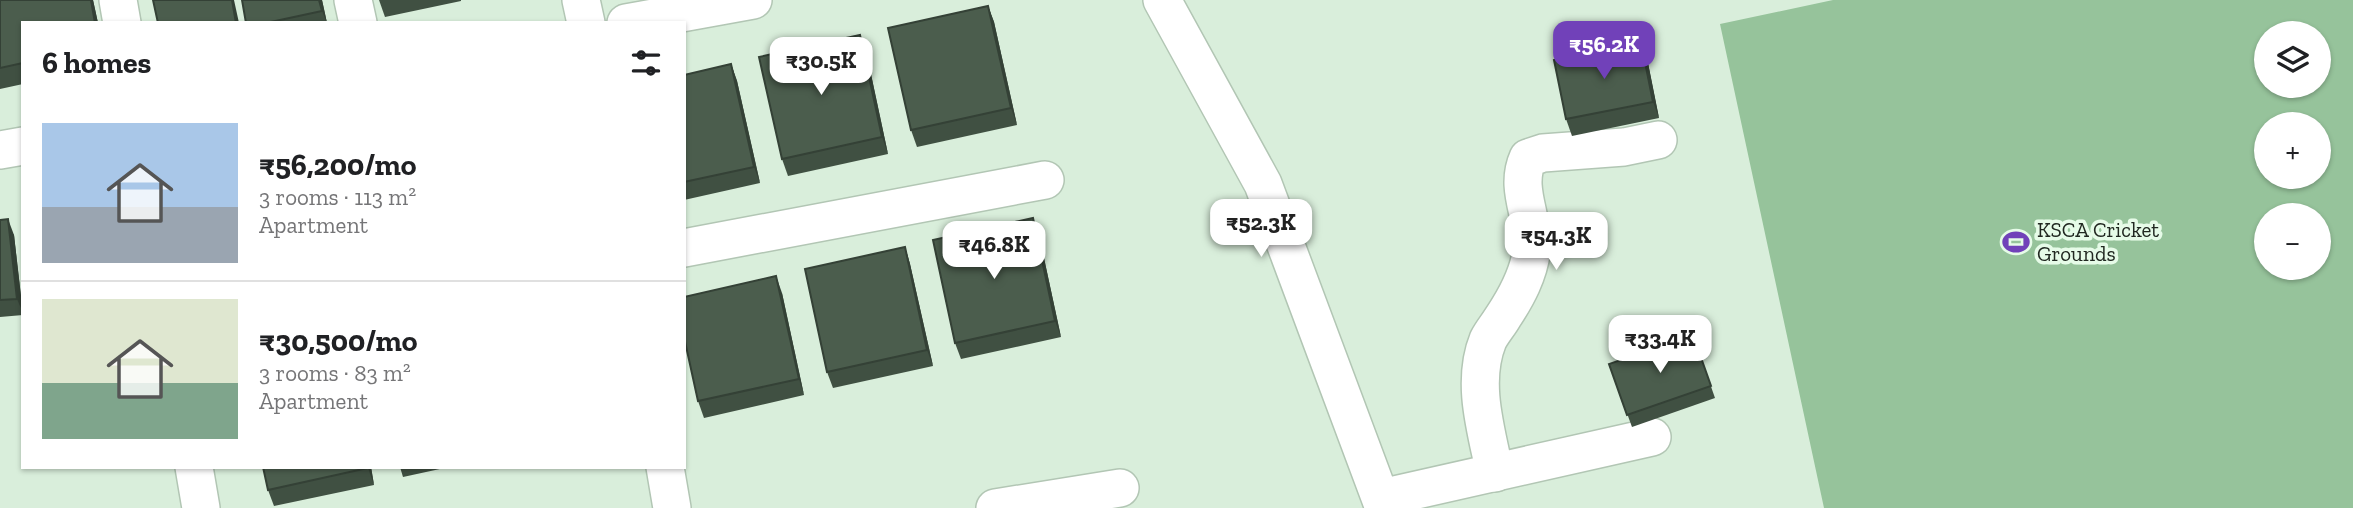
<!DOCTYPE html>
<meta charset="utf-8">
<style>
body{margin:0;font-family:"Zilla Slab",serif;background:#f2f2f2;color:#202124;height:100vh;display:flex;flex-direction:column;font-size:26px;white-space:nowrap}
*{box-sizing:border-box;margin:0}
p{font-size:23px;color:#757577}
.icon{flex:none;width:38px;height:38px;fill:none;stroke:currentColor;stroke-width:2;stroke-linecap:round;stroke-linejoin:round}
.map{position:relative;flex:1;overflow:hidden}
.side{position:absolute;left:21px;top:21px;width:665px;height:448px;display:flex;flex-direction:column;background:#fff;border-radius:0px;box-shadow:0 2px 5px #0004}
.side>*{flex:none}
.tools{position:absolute;left:2254px;top:21px;display:grid;gap:14px}
.tools a{display:grid;place-items:center;width:77px;height:77px;border-radius:50%;background:#fff;box-shadow:0 2px 5px #0004;font-size:35px}
.price{position:absolute;translate:-50% -60px;padding:0 16px;border-radius:14px;background:#fff;color:#222;font-size:23px;line-height:46px;filter:drop-shadow(0 2px 4px #0008)}
.price::after{content:'';position:absolute;left:50%;top:42px;width:21px;height:16px;margin-left:-10px;background:inherit;clip-path:polygon(0 0,100% 0,50% 100%)}
.price.on{background:#7141b9;color:#fff}
ul{padding:0;list-style:none}
li{display:flex;align-items:center;gap:21px;height:175px;padding:0 21px}
li+li{border-top:2px solid #e0e0e0}
li span{display:grid;place-items:center;flex:none;width:196px;height:140px;border-radius:0px;color:#555}
li>.icon{margin-inline-start:auto}
span .icon{width:84px;height:84px;fill:#fffc;stroke-width:1}
li b{font-size:30px}
h2{display:flex;justify-content:space-between;align-items:center;height:84px;padding:0 21px;font-size:30px}
.map>svg:first-child{display:block}
.green{fill:#96c39b;fill-rule:evenodd}
.lines{fill:none;stroke-linecap:round;stroke-linejoin:round}
.minor-casing{stroke:#b2c6b4;stroke-width:40}
.minor{stroke:#fff;stroke-width:37}
.wall{fill:#405042}
.shaded-wall{fill:#344136}
.building{fill:#4b5d4d;stroke:#344136;stroke-width:2}
.labels{text-anchor:middle;stroke-width:7;stroke-linejoin:round;paint-order:stroke}
.poi-label{font-size:21px;fill:#202720;stroke:#e6fbe8;text-anchor:start}
</style>
<div class="map">
<svg width="2353" height="508" viewBox="0 0 2353 508">
<rect width="100%" height="100%" fill="#d9eedb"/>
<path class="green" d="M1833 0H2353V508H1824L1720 24ZM2266 33H2319V86H2266ZM2266 124H2319V177H2266ZM2266 215H2319V268H2266Z"/>
<g class="lines">
<defs>
<g id="minor">
<path d="M118 0 122 23"/>
<path d="M353 0 358 23"/>
<path d="M581 0 586 23"/>
<path d="M1162 0 1263 184 1384 508"/>
<path d="M626 23 753 0"/>
<path d="M0 150 23 146"/>
<path d="M684 248 1045 180"/>
<path d="M194 467 201 508"/>
<path d="M665 467 672 508"/>
<path d="M1495 473C1486 430 1471 382 1488 340 1492 332 1499 324 1503 317 1517 296 1529 274 1532 248 1534 216 1514 189 1528 158L1543 153 1624 147 1658 140"/>
<path d="M1381 498 1652 437"/>
<path d="M995 508 1120 488"/>
</g>
</defs>
<use href="#minor" class="minor-casing"/>
<use href="#minor" class="minor"/>
</g>
<g class="wall">
<path d="M0 0H93L98 23H23V84L0 89Z"/>
<path d="M242 0H322L327 23H246Z"/>
<path d="M379 0H461V1L385 17Z"/>
<path d="M988 6 994 22 1017 125 917 147 911 130Z"/>
<path d="M860 35 866 51 888 154 788 176 782 159Z"/>
<path d="M1641 42 1647 58 1659 118 1572 136 1566 119Z"/>
<path d="M731 64 737 81 760 183 684 200V75Z"/>
<path d="M1033 218 1039 235 1061 337 961 359 955 343Z"/>
<path d="M0 220 14 235 23 315 0 317Z"/>
<path d="M905 247 910 264 933 366 833 388 827 372Z"/>
<path d="M782 293 804 395 704 418 698 401Z"/>
<path d="M1693 335 1715 398 1632 427 1609 364Z"/>
<path d="M371 467 374 485 274 506 268 490Z"/>
<path d="M400 467H449L403 477Z"/>
</g>
<g class="shaded-wall">
<path d="M91 0H93L98 23H95Z"/>
<path d="M232 0H234L239 23H236Z"/>
<path d="M319 0H322L327 23 322 11Z"/>
<path d="M988 6 994 22 1017 125 1011 108Z"/>
<path d="M860 35 866 51 888 154 882 137Z"/>
<path d="M1641 42 1647 58 1659 118 1653 102Z"/>
<path d="M731 64 737 81 760 183 754 167Z"/>
<path d="M1033 218 1039 235 1061 337 1055 321Z"/>
<path d="M8 219 14 235 23 313 17 299Z"/>
<path d="M905 247 910 264 933 366 927 350Z"/>
<path d="M776 276 782 293 804 395 799 379Z"/>
<path d="M368 467H371L374 485 368 468Z"/>
</g>
<g class="building">
<path d="M0 0H91L95 23H23V63L0 68Z"/>
<path d="M153 0H232L236 23H158Z"/>
<path d="M242 0H319L322 11 266 23H246Z"/>
<path d="M988 6 1011 108 911 130 888 28Z"/>
<path d="M860 35 882 137 782 159 759 57Z"/>
<path d="M1641 42 1653 102 1566 119 1554 60Z"/>
<path d="M731 64 754 167 684 182V75Z"/>
<path d="M1033 218 1055 321 955 343 933 240Z"/>
<path d="M8 219 17 299 0 300V220Z"/>
<path d="M905 247 927 350 827 372 805 269Z"/>
<path d="M776 276 799 379 698 401 684 337V297Z"/>
<path d="M1693 335 1711 386 1627 415 1609 364Z"/>
<path d="M263 467H368V468L268 490Z"/>
</g>
<defs>
<symbol id="stadium-bare" viewBox="-9 -9 18 18"><path d="M0-5a6.5 5 0 1 0 0 10a6.5 5 0 1 0 0-10ZM-3.5-1.8h7v3.6h-7Z" fill="#7141b9" stroke="#e6fbe8" stroke-width="2.5" paint-order="stroke"/></symbol>
</defs>
<g fill-rule="evenodd">
<use href="#stadium-bare" x="1997" y="223" width="38" height="38"/>
</g>
<g class="labels">
<g class="poi-label">
<text x="2037" y="237">KSCA Cricket<tspan x="2037" dy="24">Grounds</tspan></text>
</g>
</g>
</svg>
<div class="tools">
<a><svg class="icon" aria-label="layers" viewBox="0 0 24 24"><path d="M12 4l9 5-9 5-9-5zM3 14l9 5 9-5"/></svg></a>
<a>+</a>
<a>−</a>
</div>
<b class="price on" style="left:1604px;top:81px">₹56.2K</b>
<b class="price" style="left:821px;top:97px">₹30.5K</b>
<b class="price" style="left:1261px;top:259px">₹52.3K</b>
<b class="price" style="left:1556px;top:272px">₹54.3K</b>
<b class="price" style="left:994px;top:281px">₹46.8K</b>
<b class="price" style="left:1660px;top:375px">₹33.4K</b>
<section class="side">
<h2>6 homes<svg class="icon" aria-label="filters" viewBox="0 0 24 24"><path d="M4 7h16M4 17h16"/><circle cx="9" cy="7" r="2"/><circle cx="15" cy="17" r="2"/></svg></h2>
<ul>
<li><span style="background:linear-gradient(#a9c7e8 60%,#9aa5b1 0)"><svg class="icon" aria-label="home" viewBox="0 0 24 24"><path d="M3 11l9-7 9 7M6 9v11h12V9"/></svg></span><div><b>₹56,200/mo</b><p>3 rooms · 113 m²</p><p>Apartment</p></div></li>
<li><span style="background:linear-gradient(#dfe7d0 60%,#7fa58c 0)"><svg class="icon" aria-label="home" viewBox="0 0 24 24"><path d="M3 11l9-7 9 7M6 9v11h12V9"/></svg></span><div><b>₹30,500/mo</b><p>3 rooms · 83 m²</p><p>Apartment</p></div></li>
</ul>
</section>
</div>
